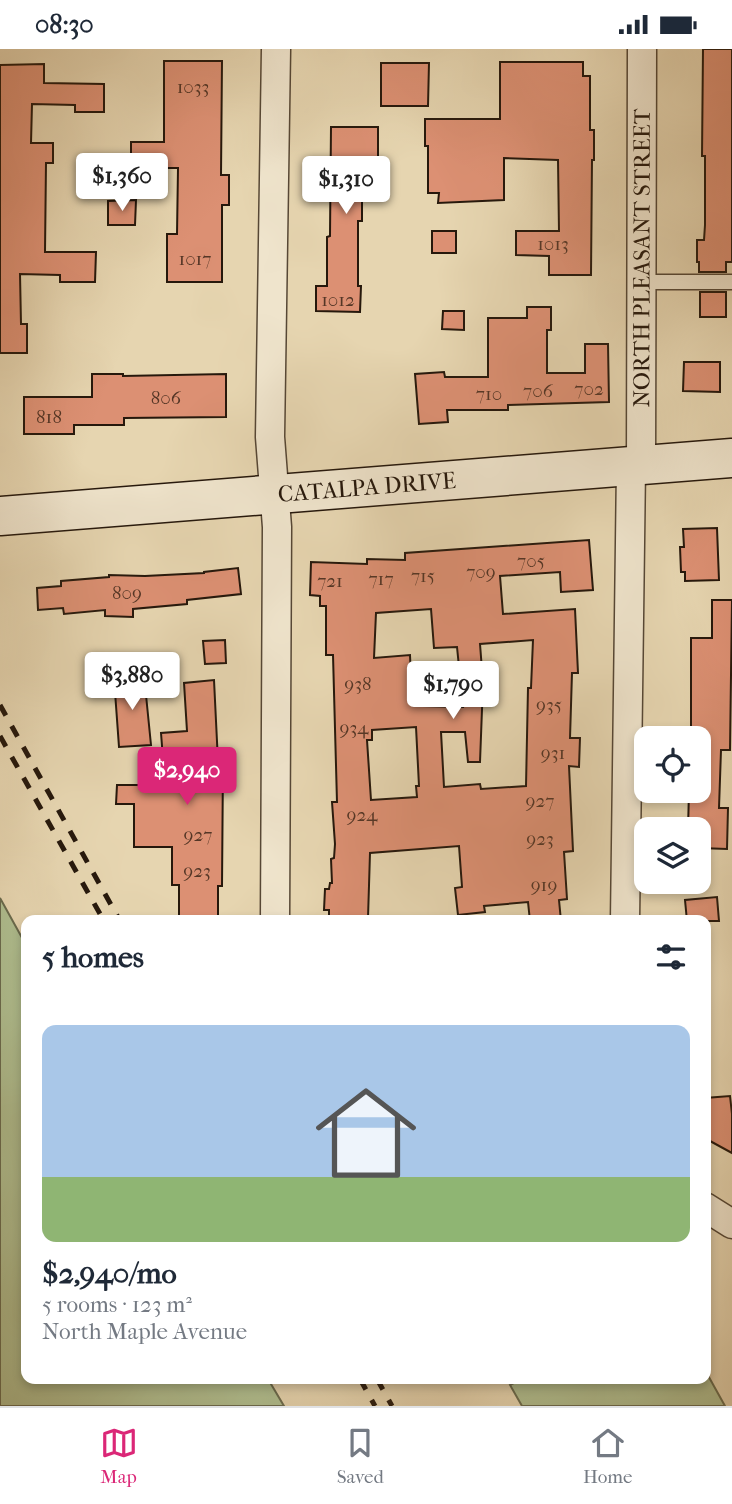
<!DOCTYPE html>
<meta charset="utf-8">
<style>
body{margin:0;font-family:"IM FELL French Canon",serif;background:#f2f2f3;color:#1f2937;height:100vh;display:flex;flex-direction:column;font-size:26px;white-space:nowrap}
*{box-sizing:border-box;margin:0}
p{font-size:23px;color:#747a83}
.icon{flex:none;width:38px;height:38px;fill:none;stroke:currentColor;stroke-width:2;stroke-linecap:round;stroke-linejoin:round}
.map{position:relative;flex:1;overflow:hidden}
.sheet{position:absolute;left:21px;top:866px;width:690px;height:469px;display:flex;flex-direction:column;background:#fff;border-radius:14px;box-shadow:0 4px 10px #0003}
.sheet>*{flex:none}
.fabs{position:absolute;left:634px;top:677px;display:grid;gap:14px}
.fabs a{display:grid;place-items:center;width:77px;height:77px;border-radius:14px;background:#fff;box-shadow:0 4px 10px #0003;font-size:35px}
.price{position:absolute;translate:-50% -60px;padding:0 16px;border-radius:7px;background:#fff;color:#222;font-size:23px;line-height:46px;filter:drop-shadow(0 2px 4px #0008)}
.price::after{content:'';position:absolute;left:50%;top:42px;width:21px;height:16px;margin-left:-10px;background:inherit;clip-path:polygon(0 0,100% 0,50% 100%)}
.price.on{background:#db2777;color:#fff}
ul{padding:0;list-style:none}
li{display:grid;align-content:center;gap:14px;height:371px;padding:0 21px}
li span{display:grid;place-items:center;height:217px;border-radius:14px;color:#555}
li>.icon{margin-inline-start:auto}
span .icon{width:126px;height:126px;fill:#fffc;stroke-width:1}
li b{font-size:30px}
h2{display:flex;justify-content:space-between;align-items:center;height:84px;padding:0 21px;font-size:30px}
.status{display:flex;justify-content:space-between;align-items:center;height:49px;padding:0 35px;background:#fff;direction:ltr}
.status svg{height:19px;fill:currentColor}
.menu{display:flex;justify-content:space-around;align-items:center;height:98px;border-top:2px solid #e0e1e3;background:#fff;font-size:19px;color:#747a83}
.menu a{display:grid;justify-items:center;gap:4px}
.menu .on{color:#db2777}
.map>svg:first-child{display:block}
.green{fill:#afbe90;stroke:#6a6b4e;stroke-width:2}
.building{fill:#dc9073;stroke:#26180c;stroke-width:2;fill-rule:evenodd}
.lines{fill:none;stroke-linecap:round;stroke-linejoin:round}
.lane-casing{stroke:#564735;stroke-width:17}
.street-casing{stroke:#564735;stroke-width:31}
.secondary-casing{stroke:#26180c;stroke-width:41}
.lane{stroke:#efe4cc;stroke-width:14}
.street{stroke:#efe4cc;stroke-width:28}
.secondary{stroke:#efe4cc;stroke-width:38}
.rail{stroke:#26180c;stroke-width:5;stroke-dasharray:12 12;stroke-linecap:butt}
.labels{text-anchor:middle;stroke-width:6;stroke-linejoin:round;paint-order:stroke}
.number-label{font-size:19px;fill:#543626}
.street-label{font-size:23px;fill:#26180c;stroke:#efe4cc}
</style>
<div class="status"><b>08:30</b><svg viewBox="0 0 49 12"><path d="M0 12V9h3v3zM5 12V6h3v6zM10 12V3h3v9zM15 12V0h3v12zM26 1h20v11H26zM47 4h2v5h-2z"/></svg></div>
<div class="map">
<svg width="732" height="1357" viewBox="0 0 732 1357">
<rect width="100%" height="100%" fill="#e6d5b0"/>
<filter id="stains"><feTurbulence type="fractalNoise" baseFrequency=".00286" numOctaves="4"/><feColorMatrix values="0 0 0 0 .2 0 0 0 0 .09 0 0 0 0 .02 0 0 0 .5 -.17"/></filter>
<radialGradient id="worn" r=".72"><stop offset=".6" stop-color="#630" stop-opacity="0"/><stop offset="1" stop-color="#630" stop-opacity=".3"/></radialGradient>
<g class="green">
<path d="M0 849 26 896V1330H268L284 1357H0Z"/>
<path d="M705 1321 725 1357H522L510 1336 521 1330H705Z"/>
</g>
<g class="building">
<path d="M703 0H732V213H726V223H699V213H697V191H704L705 176V107H702Z"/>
<path d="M164 12H222L221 126H229V156H222V233H167V185H177L178 119H131V93H164Z"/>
<path d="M500 13H583V27H590V81H594V111H592L591 226H549V207L516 206V182H559L558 111 504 109V151L438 154 439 144H428V97H425V70H500Z"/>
<path d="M381 14H429L428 57H381Z"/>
<path d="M44 15V34L104 35V63H75V56L32 55 31 94H53V114H46L45 203H96L95 233H60V226L20 225 21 275H27V304H0V16Z"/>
<path d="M331 78H378V116H362V172H358V237H361L360 263 316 262V237H327V188L330 187Z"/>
<path d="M136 151 135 176H108V152Z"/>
<rect x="432" y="182" width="24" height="22"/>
<rect x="700" y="243" width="26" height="25"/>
<path d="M527 258H551V281H547V324H585V295H608L609 353 508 356V361H447L448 373 419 375 415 325 444 323 445 328H488V269H527Z"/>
<path d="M443 262H464V281L442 280Z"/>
<path d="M684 313H720V343L683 342Z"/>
<path d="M92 325H123V327L226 325V368L124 369V376H74V385H24V348H92Z"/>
<path d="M717 479 719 531 685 532V523H681L680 498H684L683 480Z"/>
<path d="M589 491 593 541 561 543 560 523 500 527 503 565 575 560 578 624H572L570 689H580L579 718 569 717 573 802 564 803 567 850 559 851 561 872H530L528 853 484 857 485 863 458 866 455 839 462 838 459 797 370 804 368 869 329 868V861H324L325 840H329L330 834H332L331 810 334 809 335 795 332 753H337L333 606H326V557H320V547L310 546 311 513 367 515V510L405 511V504ZM431 560 434 599 457 598 463 658 423 657V650L412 651 410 606 374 609 376 564ZM533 591 531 639H528L526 737 481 740 480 735 444 738 441 683H465L468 713H480L483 634 480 595ZM416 678 419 737H416L417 748 371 751 367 691H372V681Z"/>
<path d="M238 519 241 545 187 551V555L133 560V568L105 567V561L64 565 63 559 38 561 37 539 61 537V532L109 528V526L145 527 204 524V523Z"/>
<path d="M712 551H732L730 701H721L719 759H728L727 800 700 799 698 780H688L689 742H698V690H691V589H712Z"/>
<path d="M225 591 226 614 205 615 203 592Z"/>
<path d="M144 626 151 696 119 698 114 629Z"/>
<path d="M214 631 218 713H223L222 837H218V872H179V836H172V798H134V755H116L117 736H165L161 684 187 682 184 634Z"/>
<path d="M717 848 719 872H687L685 851Z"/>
<path d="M730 1047 732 1065V1104L710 1092 709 1083H705V1049Z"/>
</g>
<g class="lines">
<defs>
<path id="lane" d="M640 233H732"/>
<g id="street">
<path id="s1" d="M641 417 642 0"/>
<path d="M275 872 277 478 270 388 276 0"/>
<path d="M625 872 631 418"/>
<path d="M705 1158 732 1175"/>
</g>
<g id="secondary">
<path id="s2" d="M0 467 732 409"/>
</g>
</defs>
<use href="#lane" class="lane-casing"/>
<use href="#street" class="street-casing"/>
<use href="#secondary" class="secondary-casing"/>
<use href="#lane" class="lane"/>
<use href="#street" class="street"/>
<use href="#secondary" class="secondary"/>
<g class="rail">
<path d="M0 656 120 872"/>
<path d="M0 687 104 872"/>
<path d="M360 1330 375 1357"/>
<path d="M377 1330 392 1357"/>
</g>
</g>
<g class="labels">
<g class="number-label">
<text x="193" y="44">1033</text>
<text x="553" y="201">1013</text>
<text x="195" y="216">1017</text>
<text x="338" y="257">1012</text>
<text x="589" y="346">702</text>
<text x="538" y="348">706</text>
<text x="489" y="351">710</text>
<text x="166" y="355">806</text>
<text x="49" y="374">818</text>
<text x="531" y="518">705</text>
<text x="481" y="529">709</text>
<text x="423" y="533">715</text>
<text x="381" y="536">717</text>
<text x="330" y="538">721</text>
<text x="127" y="550">809</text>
<text x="358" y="641">938</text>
<text x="549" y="662">935</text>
<text x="354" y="685">934</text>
<text x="553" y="710">931</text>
<text x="540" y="758">927</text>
<text x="362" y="772">924</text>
<text x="198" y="792">927</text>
<text x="540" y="796">923</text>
<text x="197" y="828">923</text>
<text x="544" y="842">919</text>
</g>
<g class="street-label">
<text dy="8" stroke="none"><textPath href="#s1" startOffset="208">NORTH PLEASANT STREET</textPath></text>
<text dy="8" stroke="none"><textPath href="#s2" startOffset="368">CATALPA DRIVE</textPath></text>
</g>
</g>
<rect width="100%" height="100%" filter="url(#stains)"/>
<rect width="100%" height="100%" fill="url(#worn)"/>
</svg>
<div class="fabs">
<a><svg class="icon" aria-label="locate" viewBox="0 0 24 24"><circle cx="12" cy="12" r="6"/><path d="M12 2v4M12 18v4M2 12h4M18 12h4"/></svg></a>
<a><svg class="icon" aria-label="layers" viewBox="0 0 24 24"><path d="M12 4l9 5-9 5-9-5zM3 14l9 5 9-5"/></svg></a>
</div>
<b class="price" style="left:122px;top:164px">$1,360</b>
<b class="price" style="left:346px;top:167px">$1,310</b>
<b class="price" style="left:132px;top:663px">$3,880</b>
<b class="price" style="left:453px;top:672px">$1,790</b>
<b class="price on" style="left:187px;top:758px">$2,940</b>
<section class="sheet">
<h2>5 homes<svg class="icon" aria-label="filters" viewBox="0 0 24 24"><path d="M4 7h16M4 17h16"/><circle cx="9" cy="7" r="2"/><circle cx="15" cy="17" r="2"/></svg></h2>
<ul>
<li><span style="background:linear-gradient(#a9c7e8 70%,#8fb573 0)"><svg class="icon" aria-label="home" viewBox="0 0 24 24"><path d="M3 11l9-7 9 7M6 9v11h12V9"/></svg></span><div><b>$2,940/mo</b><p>5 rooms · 123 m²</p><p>North Maple Avenue</p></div></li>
</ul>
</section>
</div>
<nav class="menu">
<a class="on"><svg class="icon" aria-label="map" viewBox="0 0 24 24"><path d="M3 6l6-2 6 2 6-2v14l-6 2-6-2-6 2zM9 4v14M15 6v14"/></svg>Map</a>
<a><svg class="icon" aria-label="saved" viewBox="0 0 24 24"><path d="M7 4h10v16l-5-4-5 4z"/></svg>Saved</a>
<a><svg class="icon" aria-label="home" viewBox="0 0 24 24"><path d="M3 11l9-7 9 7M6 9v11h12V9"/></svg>Home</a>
</nav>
